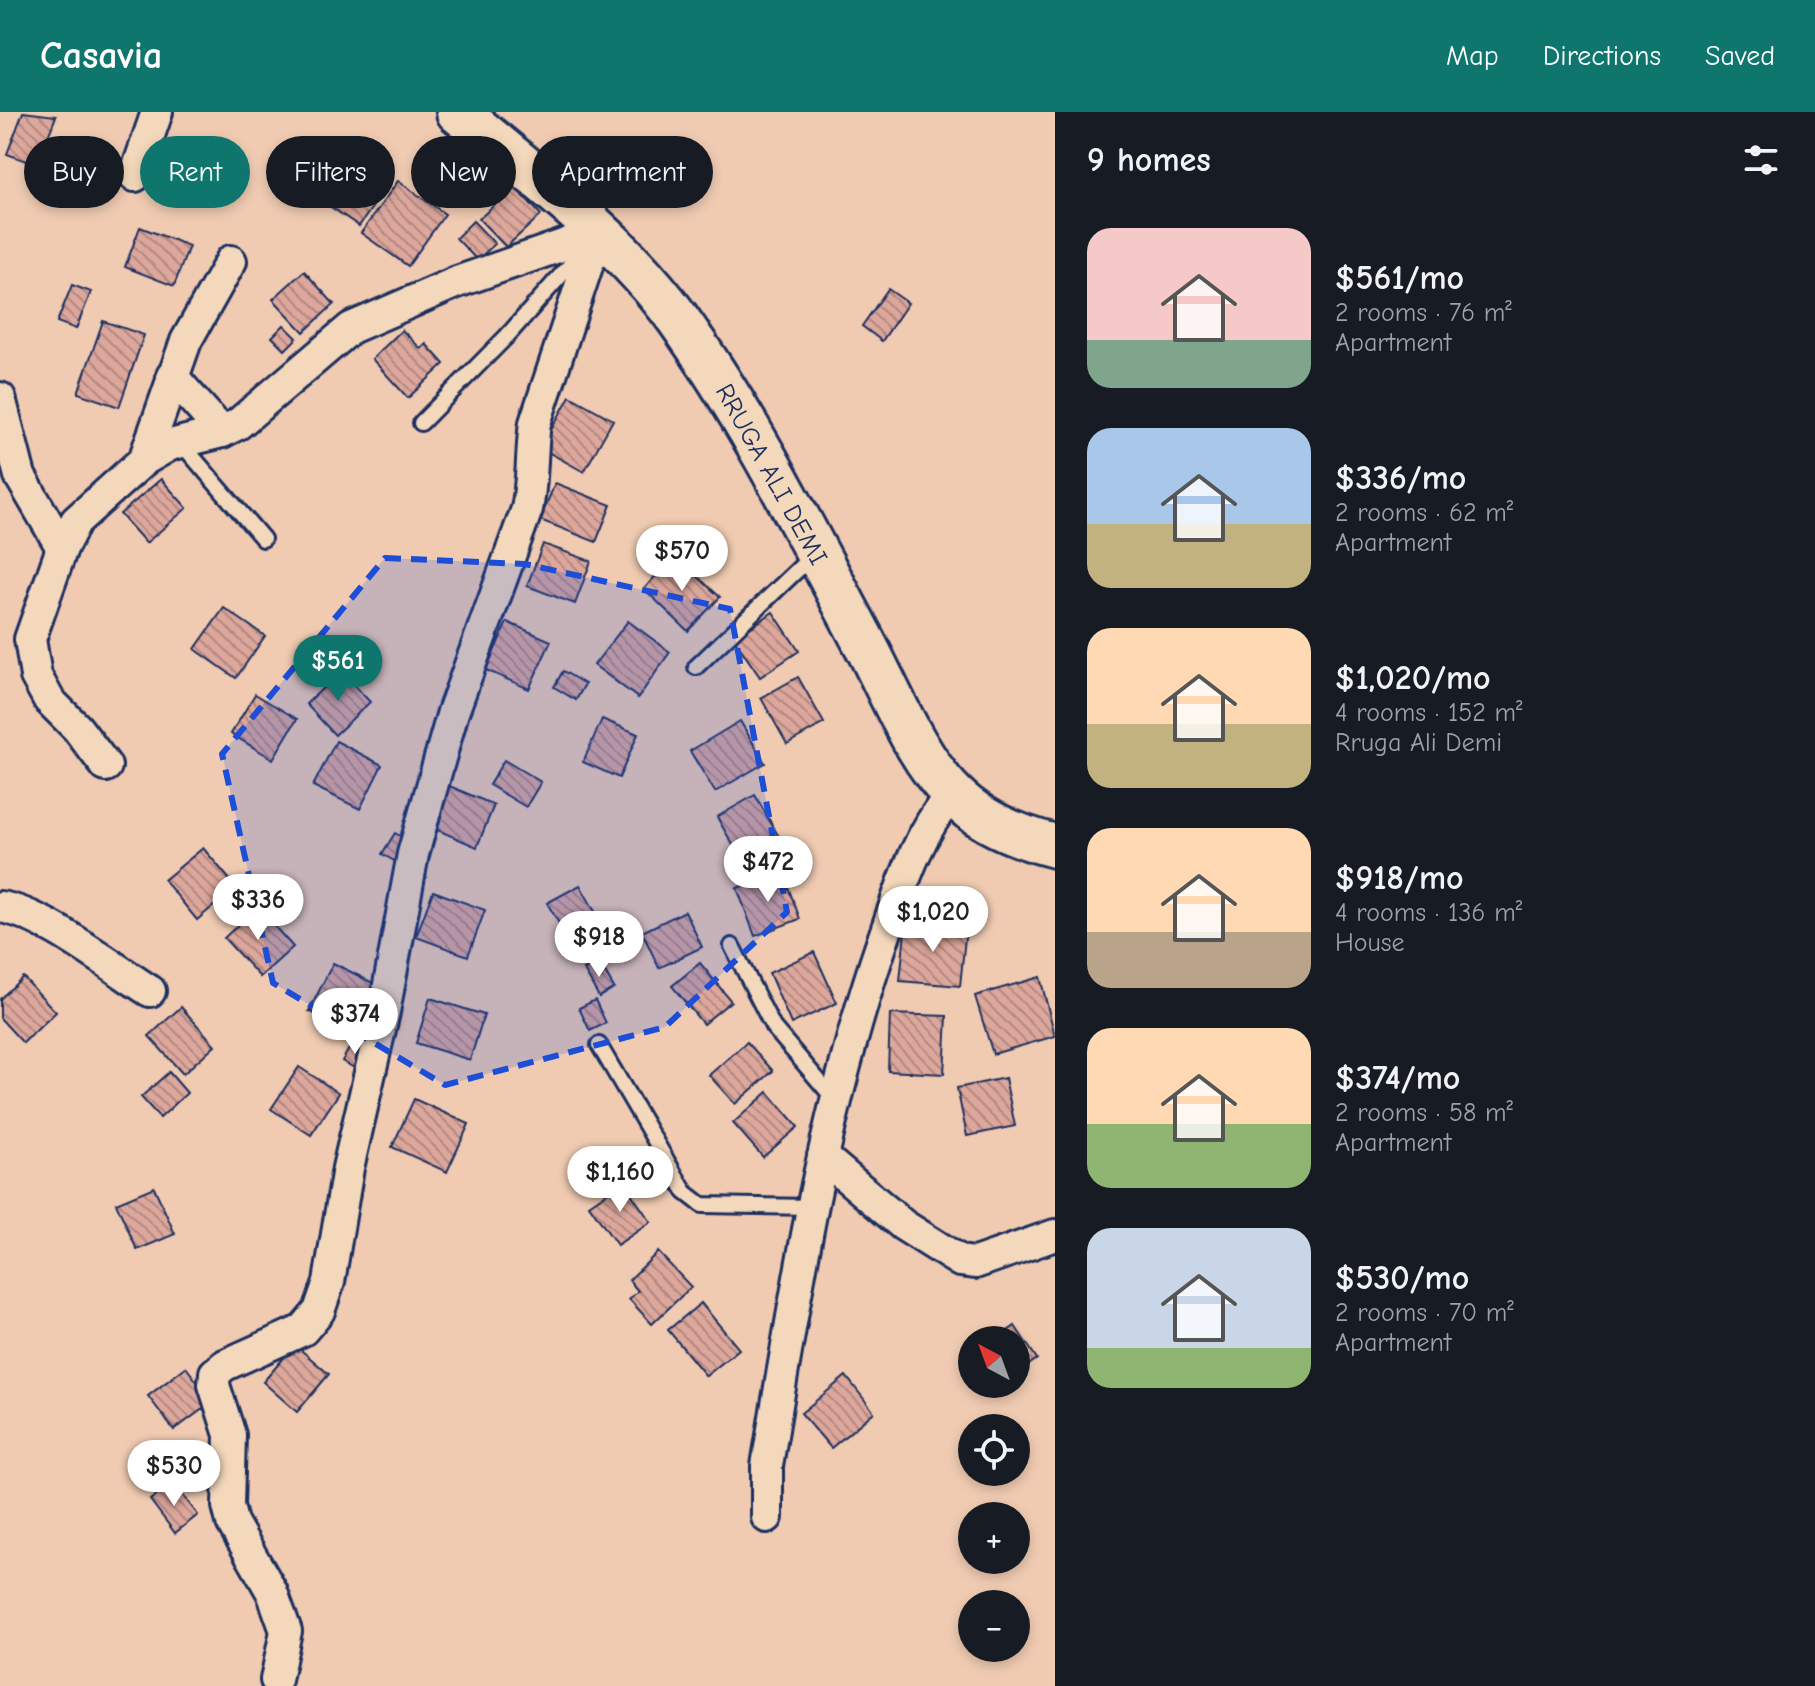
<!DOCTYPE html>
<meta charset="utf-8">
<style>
body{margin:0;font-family:"Comic Neue",sans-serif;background:#20242c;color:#f1f3f6;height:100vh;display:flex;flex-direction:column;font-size:30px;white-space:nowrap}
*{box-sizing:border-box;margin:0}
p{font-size:26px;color:#9ea1a6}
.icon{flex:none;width:44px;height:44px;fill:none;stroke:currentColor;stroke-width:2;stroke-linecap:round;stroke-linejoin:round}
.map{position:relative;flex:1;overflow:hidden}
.drawer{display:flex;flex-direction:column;background:#171b24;width:760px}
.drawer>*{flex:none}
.banner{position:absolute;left:24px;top:24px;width:760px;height:72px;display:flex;gap:16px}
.needle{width:52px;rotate:319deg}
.fabs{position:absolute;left:958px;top:1214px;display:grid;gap:16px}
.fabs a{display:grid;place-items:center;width:72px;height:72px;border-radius:50%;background:#171b24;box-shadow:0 4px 12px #0003;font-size:40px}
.price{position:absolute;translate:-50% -68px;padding:0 18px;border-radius:28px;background:#fff;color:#222;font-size:26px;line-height:52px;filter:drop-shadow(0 2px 4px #0008)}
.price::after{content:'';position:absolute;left:50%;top:48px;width:24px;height:18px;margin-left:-12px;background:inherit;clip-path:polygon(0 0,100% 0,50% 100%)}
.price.current{background:#0f766e;color:#fff}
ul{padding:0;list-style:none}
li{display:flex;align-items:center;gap:24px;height:200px;padding:0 32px}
li span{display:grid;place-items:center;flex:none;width:224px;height:160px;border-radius:24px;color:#555}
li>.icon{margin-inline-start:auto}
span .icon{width:96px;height:96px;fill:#fffc;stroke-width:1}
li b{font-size:34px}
h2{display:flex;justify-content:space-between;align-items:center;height:96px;padding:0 32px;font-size:34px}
.chip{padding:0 28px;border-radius:36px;background:#171b24;box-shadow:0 4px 12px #0003;font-size:28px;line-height:72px}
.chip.current{background:#0f766e;color:#fff}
header{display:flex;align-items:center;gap:48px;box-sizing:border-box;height:112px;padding:0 40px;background:#0f766e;color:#fff}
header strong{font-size:38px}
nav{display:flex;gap:44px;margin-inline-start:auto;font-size:28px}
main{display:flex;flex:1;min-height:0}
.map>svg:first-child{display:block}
.building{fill:url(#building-back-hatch);stroke:#1b2f5e;stroke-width:2}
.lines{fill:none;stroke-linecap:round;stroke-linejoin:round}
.service-casing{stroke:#1b2f5e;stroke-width:20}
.minor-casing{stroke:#1b2f5e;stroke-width:36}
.secondary-casing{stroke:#1b2f5e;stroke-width:48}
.service{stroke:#f4d8bb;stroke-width:14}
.minor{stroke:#f4d8bb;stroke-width:30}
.secondary{stroke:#f4d8bb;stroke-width:42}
.marked{fill:#1d4ed8;fill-opacity:0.2;stroke:#1d4ed8;stroke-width:6;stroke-dasharray:16 10;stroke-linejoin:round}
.labels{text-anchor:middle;stroke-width:6;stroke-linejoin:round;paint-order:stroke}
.street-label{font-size:26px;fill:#1b2f5e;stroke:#f4d8bb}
</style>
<header>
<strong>Casavia</strong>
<nav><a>Map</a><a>Directions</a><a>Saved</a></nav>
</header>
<main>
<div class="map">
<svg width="1055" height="1574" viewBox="0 0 1055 1574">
<defs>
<pattern id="building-back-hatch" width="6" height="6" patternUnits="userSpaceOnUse" patternTransform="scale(2)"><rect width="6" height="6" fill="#dda79b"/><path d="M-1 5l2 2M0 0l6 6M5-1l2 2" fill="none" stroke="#b28882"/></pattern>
</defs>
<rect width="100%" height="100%" fill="#f0cbb2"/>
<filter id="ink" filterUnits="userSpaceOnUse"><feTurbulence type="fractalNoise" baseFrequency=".0125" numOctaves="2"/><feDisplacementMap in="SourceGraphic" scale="16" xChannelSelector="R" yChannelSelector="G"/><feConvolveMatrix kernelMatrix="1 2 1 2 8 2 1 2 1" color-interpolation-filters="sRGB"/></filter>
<g filter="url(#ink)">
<g class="building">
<path d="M23 0 56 4 37 53 7 42Z"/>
<path d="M347 41 390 70 359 114 316 85Z"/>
<path d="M398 69 445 102 408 154 361 121Z"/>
<path d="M515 74 541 103 506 135 479 107Z"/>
<path d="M473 109 495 132 477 148 456 126Z"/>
<path d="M140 115 189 134 174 174 125 155Z"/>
<path d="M304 159 334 192 304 220 273 187Z"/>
<path d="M72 173 91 180 76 217 57 210Z"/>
<path d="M888 177 908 191 882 229 862 214Z"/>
<path d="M103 209 144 223 119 295 78 281Z"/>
<path d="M284 213 297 226 285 238 272 225Z"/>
<path d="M402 218 421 237 426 232 444 252 408 286 372 247Z"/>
<path d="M570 284 613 308 584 360 541 336Z"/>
<path d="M161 367 187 396 146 431 120 402Z"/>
<path d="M555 371 611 393 596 430 540 408Z"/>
<path d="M543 432 591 449 575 492 527 474Z"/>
<path d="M674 443 720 485 688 519 644 477Z"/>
<path d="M224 496 265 524 236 566 195 537Z"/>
<path d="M773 500 799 539 760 565 734 527Z"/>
<path d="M628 509 670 540 638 586 594 553Z"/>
<path d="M507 510 551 529 529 577 486 558Z"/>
<path d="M341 559 370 590 335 623 306 592Z"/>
<path d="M563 559 585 572 576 588 554 575Z"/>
<path d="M798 565 824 611 787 632 761 586Z"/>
<path d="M255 582 297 607 273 647 231 622Z"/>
<path d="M602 607 638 622 619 666 583 650Z"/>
<path d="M740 609 765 651 715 680 690 639Z"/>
<path d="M336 629 382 653 360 697 313 674Z"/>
<path d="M504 648 541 670 526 695 489 673Z"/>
<path d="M447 673 494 693 477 735 428 714Z"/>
<path d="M755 683 783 732 745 754 717 705Z"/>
<path d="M395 721 409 729 396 750 382 742Z"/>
<path d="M203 736 236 775 197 808 164 768Z"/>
<path d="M782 759 800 807 755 824 737 776Z"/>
<path d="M580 773 606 819 574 837 547 791Z"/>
<path d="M433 779 485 798 468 844 416 825Z"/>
<path d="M257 795 293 835 260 865 224 826Z"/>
<path d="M685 799 702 835 659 856 642 820Z"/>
<path d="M906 810 966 816 960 874 900 869Z"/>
<path d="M814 840 837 891 791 912 769 861Z"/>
<path d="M599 850 614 876 599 885 584 858Z"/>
<path d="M333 851 381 875 357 923 309 899Z"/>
<path d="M700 851 731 889 703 912 672 874Z"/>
<path d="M23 865 56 900 23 931 0 906V887Z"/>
<path d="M1040 865 1055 924 993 942 975 884Z"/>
<path d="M430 886 484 903 470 948 416 931Z"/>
<path d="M595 888 606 911 590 919 579 896Z"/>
<path d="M181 895 215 933 183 962 149 924Z"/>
<path d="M890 902 947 904 944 962 888 959Z"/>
<path d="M353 930 369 940 358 958 342 949Z"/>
<path d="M747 930 773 959 735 992 709 963Z"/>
<path d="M299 955 339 981 311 1023 271 997Z"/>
<path d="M169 960 187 981 160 1006 141 985Z"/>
<path d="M1005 966 1015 1014 967 1024 957 976Z"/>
<path d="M768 980 798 1015 763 1045 733 1011Z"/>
<path d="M414 987 469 1012 447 1060 392 1035Z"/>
<path d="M623 1070 651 1110 617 1133 589 1093Z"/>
<path d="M154 1075 175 1122 137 1138 116 1091Z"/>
<path d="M658 1140 691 1175 652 1212 629 1187 638 1179 629 1168Z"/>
<path d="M701 1191 739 1237 706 1264 668 1218Z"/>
<path d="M1015 1214 1037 1247 1016 1262V1228H995Z"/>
<path d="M295 1233 329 1262 297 1300 263 1270Z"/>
<path d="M186 1255 212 1290 174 1318 148 1284Z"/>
<path d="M846 1264 874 1300 831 1336 801 1301Z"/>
<path d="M173 1371 198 1403 175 1421 150 1388Z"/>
</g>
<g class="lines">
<defs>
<g id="service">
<path d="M421 311 507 224 585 136"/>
<path d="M181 331 263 427"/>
<path d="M696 555 814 442"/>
<path d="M732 834 773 915 835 988"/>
<path d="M599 933 685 1080 702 1093 814 1095"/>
</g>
<g id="minor">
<path d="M135 64 157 0"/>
<path d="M172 264 222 320"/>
<path d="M0 286 20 364 62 436"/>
<path d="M144 348 186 229 231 149"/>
<path d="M106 654 77 616 49 588 36 564 30 527 62 436 76 409 144 348 170 333 222 320 238 312 351 216 457 170 598 121"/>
<path d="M0 795C42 800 112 855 150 879"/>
<path d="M823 1045 903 1113 960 1149 975 1151 1055 1123"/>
<path d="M767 1405V1354C796 1177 824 998 883 828 902 774 915 727 952 681"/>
<path d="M276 1568 286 1519 272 1480 232 1410 228 1394 230 1323 214 1273 215 1261 225 1253 303 1218 319 1199 329 1170 348 1056 384 900 413 742 453 600 527 397C533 368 531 340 535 311L598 121"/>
</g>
<path id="secondary" d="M458 0C534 64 619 126 678 207 751 309 806 421 865 532 890 579 916 646 954 683 981 710 1018 725 1055 734"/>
</defs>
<use href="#service" class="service-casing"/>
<use href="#minor" class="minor-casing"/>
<use href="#secondary" class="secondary-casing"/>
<use href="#service" class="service"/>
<use href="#minor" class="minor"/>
<use href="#secondary" class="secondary"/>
</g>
</g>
<path class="marked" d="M385 446 525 452 730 497 787 800 665 915 445 973 273 871 222 642Z"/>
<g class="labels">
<g class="street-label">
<text transform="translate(772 362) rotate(61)" y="9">RRUGA ALI DEMI</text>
</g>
</g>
</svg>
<div class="fabs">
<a><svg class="needle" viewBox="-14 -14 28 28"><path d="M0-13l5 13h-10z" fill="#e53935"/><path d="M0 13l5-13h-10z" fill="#9ea1a6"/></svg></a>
<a><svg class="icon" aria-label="locate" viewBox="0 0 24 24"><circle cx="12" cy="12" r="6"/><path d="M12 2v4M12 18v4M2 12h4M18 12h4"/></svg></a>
<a>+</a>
<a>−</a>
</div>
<b class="price" style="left:682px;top:481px">$570</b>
<b class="price current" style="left:338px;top:591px">$561</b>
<b class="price" style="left:768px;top:792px">$472</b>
<b class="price" style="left:258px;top:830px">$336</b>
<b class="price" style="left:933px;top:842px">$1,020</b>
<b class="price" style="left:599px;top:867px">$918</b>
<b class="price" style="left:355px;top:944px">$374</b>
<b class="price" style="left:620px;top:1102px">$1,160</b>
<b class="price" style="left:174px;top:1396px">$530</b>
<div class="banner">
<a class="chip">Buy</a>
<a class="chip current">Rent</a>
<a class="chip">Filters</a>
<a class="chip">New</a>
<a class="chip">Apartment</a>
</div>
</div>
<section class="drawer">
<h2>9 homes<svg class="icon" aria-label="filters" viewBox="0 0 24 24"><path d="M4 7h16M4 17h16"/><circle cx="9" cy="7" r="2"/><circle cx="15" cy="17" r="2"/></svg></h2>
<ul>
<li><span style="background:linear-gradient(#f6c9c9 70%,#7fa58c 0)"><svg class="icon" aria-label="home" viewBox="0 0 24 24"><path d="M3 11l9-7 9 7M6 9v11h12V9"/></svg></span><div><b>$561/mo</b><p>2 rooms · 76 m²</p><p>Apartment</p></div></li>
<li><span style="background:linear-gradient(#a9c7e8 60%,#c2b280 0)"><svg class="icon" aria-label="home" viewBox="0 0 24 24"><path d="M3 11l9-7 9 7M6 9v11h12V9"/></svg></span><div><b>$336/mo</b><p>2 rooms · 62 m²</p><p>Apartment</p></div></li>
<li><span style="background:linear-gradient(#ffd9b3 60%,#c2b280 0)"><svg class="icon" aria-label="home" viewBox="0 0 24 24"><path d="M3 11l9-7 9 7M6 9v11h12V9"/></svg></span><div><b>$1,020/mo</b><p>4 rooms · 152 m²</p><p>Rruga Ali Demi</p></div></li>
<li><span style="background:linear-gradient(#ffd9b3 65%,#b9a48a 0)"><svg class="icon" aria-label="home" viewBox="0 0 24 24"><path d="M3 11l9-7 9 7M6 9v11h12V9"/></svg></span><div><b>$918/mo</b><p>4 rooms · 136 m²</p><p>House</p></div></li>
<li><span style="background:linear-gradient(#ffd9b3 60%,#8fb573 0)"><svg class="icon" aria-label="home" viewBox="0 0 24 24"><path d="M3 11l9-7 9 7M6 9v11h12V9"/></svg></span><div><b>$374/mo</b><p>2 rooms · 58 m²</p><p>Apartment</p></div></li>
<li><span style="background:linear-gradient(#c9d6e8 75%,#8fb573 0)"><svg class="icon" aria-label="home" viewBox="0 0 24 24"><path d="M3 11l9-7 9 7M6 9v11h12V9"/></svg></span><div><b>$530/mo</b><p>2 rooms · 70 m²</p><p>Apartment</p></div></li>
</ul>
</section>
</main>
